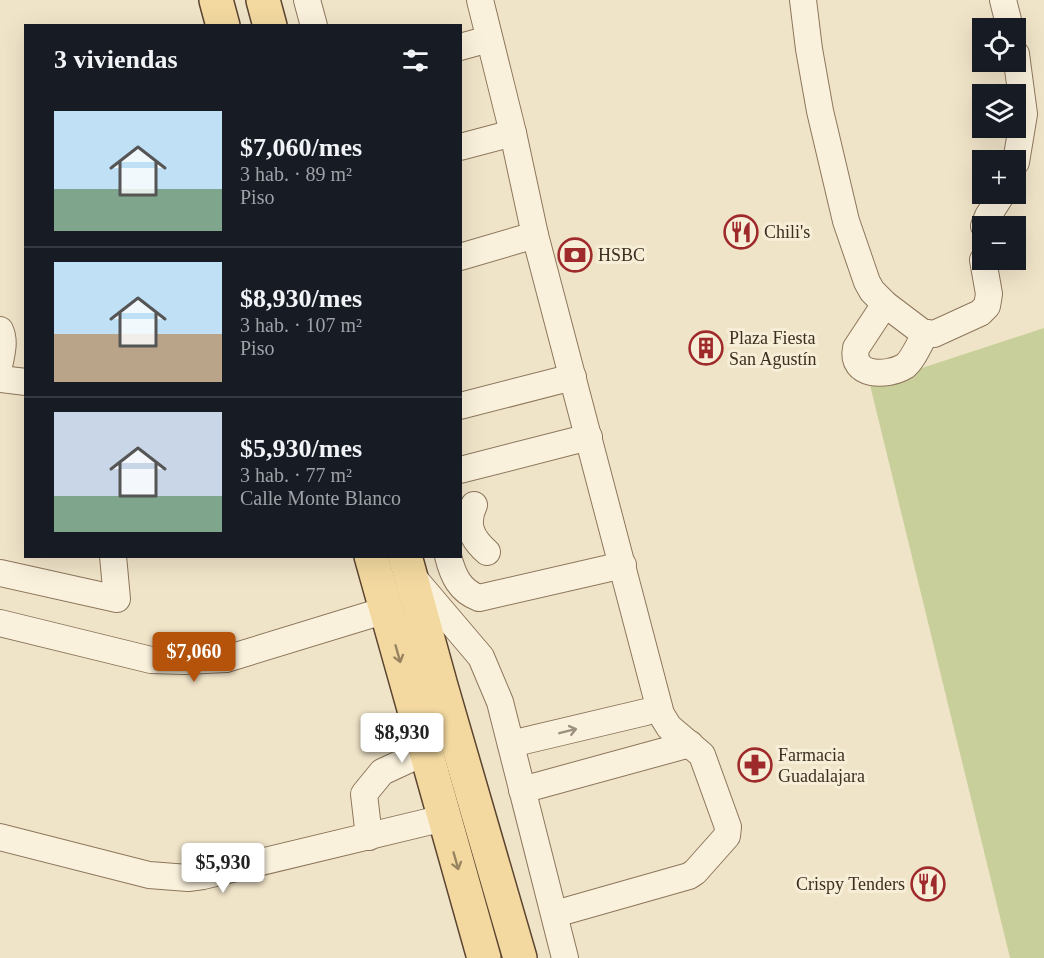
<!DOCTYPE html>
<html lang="es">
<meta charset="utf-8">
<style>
body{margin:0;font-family:"Times New Roman",serif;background:#242831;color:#f1f3f6;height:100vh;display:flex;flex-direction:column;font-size:22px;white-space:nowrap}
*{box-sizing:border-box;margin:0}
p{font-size:20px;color:#9ea1a6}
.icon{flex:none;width:33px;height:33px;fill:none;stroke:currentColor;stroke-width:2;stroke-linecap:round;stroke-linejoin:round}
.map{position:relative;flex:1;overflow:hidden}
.panel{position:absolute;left:24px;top:24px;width:438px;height:534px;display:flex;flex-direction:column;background:#171b24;border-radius:0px;box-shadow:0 6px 24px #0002}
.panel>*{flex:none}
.buttons{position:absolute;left:972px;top:18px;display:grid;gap:12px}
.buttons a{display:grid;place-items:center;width:54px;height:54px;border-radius:0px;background:#171b24;box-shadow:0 6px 24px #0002;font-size:30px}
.price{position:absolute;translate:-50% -51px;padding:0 14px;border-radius:6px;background:#fff;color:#222;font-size:20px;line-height:39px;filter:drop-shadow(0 2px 3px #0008)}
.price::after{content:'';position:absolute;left:50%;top:36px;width:18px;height:14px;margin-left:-9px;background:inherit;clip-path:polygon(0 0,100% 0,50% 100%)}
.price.active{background:#b45309;color:#fff}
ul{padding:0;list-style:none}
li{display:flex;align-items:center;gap:18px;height:150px;padding:0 30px}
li+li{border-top:2px solid #363941}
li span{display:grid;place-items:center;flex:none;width:168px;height:120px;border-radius:0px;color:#555}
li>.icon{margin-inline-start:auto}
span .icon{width:72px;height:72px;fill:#fffc;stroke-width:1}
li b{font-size:26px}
h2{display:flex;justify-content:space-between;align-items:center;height:72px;padding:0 30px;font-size:26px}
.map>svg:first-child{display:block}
.green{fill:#c9cf9b}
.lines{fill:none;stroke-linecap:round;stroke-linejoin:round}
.minor-casing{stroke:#8d765c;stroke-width:28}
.major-casing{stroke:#5b4430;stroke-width:36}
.minor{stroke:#faf1dc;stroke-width:26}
.major{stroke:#f3d9a0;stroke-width:33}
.oneway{stroke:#988460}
.oneway2{stroke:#9c907e}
.labels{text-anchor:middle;stroke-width:6;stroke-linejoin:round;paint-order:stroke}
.poi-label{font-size:18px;fill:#3d2e20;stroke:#f7eed8;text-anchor:start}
</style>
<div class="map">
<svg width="1044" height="958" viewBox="0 0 1044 958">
<rect width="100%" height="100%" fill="#f0e4c8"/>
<path class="green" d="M1044 328V958H1010L870 385Z"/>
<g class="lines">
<defs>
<g id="minor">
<path d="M307 0 314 26"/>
<path d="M480 0 513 133 535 235 661 714 669 727 702 755 728 827 727 836 695 872 689 876 555 914"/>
<path d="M803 0 809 49 820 111 846 221 867 282 872 291 885 304 922 332 934 334 980 313 987 306 989 294 983 260"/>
<path d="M1003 0 1010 28"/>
<path d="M460 47 489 39"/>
<path d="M1016 54 1024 114 1016 162"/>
<path d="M460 147 513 133"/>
<path d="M984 226 988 216 1002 194"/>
<path d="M460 257 535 235"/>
<path d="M885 304 856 348C850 377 887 377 905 366 913 360 920 342 926 333"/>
<path d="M0 330C5 341 2 351 0 362"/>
<path d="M0 379 26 382"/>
<path d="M460 406 573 377"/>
<path d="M460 470 589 437"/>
<path d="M474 505C465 524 471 538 487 552"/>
<path d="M448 556C453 576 460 591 479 598L623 565"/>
<path d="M0 573 117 599 113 556"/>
<path d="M413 577 481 657 500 702 565 958"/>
<path d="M0 623 151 660 184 661 226 659 386 610"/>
<path d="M511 744 646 712"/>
<path d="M522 790 690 744"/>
<path d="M0 837 149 875 188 878 203 876 444 818"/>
<path d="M369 837 364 794 382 772 425 752"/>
</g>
<g id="major">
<path d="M216 0 223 26"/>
<path d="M263 0 270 26"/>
<path d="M371 556 484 958"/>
<path d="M405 556 441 686 520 958"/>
</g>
</defs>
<use href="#minor" class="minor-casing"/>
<use href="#major" class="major-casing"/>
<use href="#minor" class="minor"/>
<use href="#major" class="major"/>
</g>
<defs><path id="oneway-shaft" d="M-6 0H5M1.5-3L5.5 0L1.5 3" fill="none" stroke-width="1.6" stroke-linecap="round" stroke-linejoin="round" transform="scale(1.5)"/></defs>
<g class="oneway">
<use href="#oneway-shaft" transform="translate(398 654) rotate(74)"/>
<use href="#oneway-shaft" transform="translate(456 861) rotate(74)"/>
</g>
<use class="oneway2" href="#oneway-shaft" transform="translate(568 731) rotate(-14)"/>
<defs>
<symbol id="restaurant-ring" viewBox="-11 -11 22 22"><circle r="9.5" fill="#f7eed8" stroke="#9e2a2b" stroke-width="1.5"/><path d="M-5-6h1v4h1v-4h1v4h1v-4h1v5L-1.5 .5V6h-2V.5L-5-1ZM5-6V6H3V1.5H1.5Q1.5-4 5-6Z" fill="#9e2a2b"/></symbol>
<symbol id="bank-ring" viewBox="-11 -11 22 22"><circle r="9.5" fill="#f7eed8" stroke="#9e2a2b" stroke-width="1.5"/><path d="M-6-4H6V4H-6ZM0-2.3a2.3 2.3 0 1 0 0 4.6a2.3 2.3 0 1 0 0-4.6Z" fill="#9e2a2b"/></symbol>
<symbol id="building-ring" viewBox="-11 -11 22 22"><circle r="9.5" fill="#f7eed8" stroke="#9e2a2b" stroke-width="1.5"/><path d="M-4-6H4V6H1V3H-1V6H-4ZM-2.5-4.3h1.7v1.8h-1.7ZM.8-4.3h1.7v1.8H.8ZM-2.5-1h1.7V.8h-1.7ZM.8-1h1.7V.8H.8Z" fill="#9e2a2b"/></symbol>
<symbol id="pharmacy-ring" viewBox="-11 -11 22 22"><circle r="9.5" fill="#f7eed8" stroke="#9e2a2b" stroke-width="1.5"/><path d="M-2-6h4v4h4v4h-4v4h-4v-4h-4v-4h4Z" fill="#9e2a2b"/></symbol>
</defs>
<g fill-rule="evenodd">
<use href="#restaurant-ring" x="722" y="213" width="38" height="38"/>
<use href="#bank-ring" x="556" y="236" width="38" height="38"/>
<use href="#building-ring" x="687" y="329" width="38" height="38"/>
<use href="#pharmacy-ring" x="736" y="746" width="38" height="38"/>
<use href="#restaurant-ring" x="909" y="865" width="38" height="38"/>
</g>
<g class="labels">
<g class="poi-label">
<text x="764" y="238">Chili's</text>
<text x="598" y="261">HSBC</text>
<text x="729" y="344">Plaza Fiesta<tspan x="729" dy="21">San Agustín</tspan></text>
<text x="778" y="761">Farmacia<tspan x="778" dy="21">Guadalajara</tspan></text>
<text x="905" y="890" text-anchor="end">Crispy Tenders</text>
</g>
</g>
</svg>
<div class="buttons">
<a><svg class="icon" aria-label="locate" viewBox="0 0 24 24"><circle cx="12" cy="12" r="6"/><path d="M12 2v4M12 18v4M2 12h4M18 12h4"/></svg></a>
<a><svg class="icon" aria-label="layers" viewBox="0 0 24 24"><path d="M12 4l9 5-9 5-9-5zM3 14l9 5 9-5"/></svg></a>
<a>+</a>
<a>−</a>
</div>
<b class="price active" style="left:194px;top:683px">$7,060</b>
<b class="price" style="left:402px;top:764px">$8,930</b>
<b class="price" style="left:223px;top:894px">$5,930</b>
<section class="panel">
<h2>3 viviendas<svg class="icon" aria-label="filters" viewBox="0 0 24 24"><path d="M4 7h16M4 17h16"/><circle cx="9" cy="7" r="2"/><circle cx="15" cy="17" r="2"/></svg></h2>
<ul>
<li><span style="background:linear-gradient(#bfe0f5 65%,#7fa58c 0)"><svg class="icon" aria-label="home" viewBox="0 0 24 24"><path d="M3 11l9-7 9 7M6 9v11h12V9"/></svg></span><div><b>$7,060/mes</b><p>3 hab. · 89 m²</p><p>Piso</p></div></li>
<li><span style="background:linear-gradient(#bfe0f5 60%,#b9a48a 0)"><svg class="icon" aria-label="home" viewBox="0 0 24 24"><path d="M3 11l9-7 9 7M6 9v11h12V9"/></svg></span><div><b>$8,930/mes</b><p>3 hab. · 107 m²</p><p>Piso</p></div></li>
<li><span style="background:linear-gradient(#c9d6e8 70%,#7fa58c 0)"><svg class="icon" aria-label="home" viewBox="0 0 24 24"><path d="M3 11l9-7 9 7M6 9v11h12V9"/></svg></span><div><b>$5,930/mes</b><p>3 hab. · 77 m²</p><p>Calle Monte Blanco</p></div></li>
</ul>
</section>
</div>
